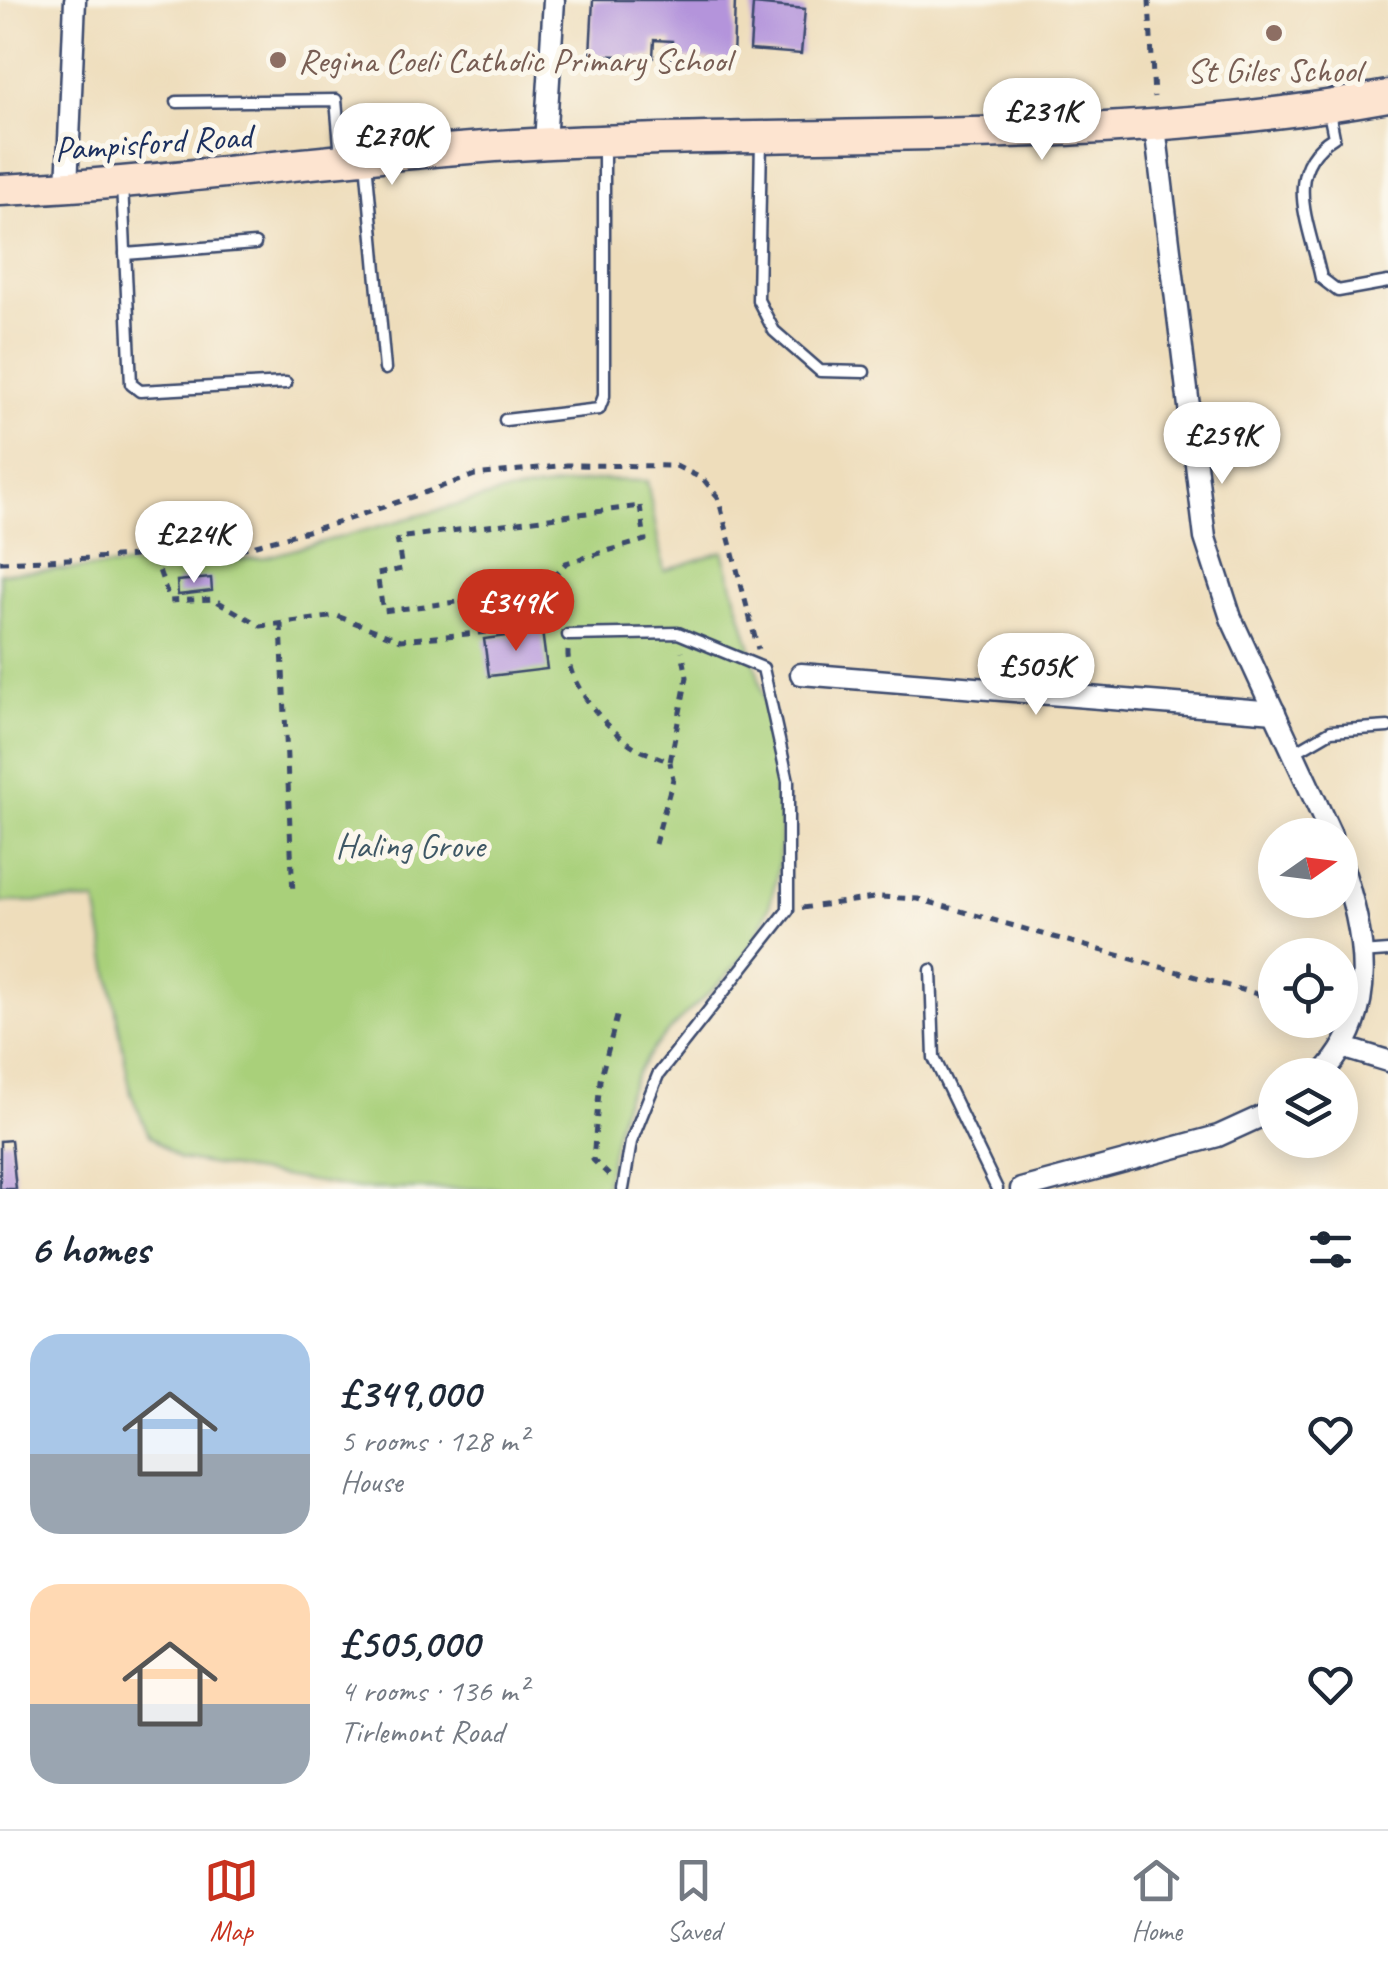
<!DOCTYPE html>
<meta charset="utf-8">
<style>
body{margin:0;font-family:Caveat,sans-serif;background:#f2f2f3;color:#1f2937;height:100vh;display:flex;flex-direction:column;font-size:38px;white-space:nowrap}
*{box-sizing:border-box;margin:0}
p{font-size:32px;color:#747a83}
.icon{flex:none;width:55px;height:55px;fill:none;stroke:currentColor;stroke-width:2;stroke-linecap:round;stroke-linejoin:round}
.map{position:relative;height:1189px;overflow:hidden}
.details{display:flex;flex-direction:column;background:#fff;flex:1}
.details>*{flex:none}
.needle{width:65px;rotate:76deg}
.buttons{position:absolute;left:1258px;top:818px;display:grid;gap:20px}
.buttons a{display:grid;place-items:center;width:100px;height:100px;border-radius:50%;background:#fff;box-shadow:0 5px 25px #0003;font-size:50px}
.price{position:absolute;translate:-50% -85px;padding:0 22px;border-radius:35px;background:#fff;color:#222;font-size:32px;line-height:65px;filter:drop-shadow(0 2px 5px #0008)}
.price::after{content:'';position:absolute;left:50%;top:60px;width:30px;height:22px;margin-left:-15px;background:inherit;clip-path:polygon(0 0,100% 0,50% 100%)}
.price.on{background:#c8321e;color:#fff}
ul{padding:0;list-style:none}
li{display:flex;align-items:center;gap:30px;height:250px;padding:0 30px}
li span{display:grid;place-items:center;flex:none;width:280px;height:200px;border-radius:30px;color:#555}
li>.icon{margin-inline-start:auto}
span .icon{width:120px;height:120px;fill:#fffc;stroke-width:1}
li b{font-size:42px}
h2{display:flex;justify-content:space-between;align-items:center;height:120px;padding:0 30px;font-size:42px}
.tab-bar{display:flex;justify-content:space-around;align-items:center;height:140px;border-top:2px solid #e0e1e3;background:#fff;font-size:28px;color:#747a83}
.tab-bar a{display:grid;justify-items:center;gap:5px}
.tab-bar .on{color:#c8321e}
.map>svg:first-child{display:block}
.green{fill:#a9d07a;stroke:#62806c;stroke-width:2.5}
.building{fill:#b494db}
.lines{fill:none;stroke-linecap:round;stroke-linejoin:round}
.lane-casing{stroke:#3b496c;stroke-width:15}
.street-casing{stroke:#3b496c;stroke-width:25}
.secondary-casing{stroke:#3b496c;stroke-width:35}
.path{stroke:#3b496c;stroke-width:5;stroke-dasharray:8 8;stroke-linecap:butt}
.lane{stroke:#fff;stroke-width:10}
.street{stroke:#fff;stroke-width:20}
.secondary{stroke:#fde4d0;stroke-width:30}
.education-dot{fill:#8d6e63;stroke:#fbf7ec;stroke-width:4}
.labels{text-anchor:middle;stroke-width:10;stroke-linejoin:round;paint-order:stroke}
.education-label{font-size:35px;fill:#785e54;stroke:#fbf7ec;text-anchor:start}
.street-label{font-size:35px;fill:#1b2f5e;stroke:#fbf7ec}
.park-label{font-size:35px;fill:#3e5765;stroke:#fbf7ec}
</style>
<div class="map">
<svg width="1388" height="1189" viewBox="0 0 1388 1189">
<rect width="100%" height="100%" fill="#fbf7ec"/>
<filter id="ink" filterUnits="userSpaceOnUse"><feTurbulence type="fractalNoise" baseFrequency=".01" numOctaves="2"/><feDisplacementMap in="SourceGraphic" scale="20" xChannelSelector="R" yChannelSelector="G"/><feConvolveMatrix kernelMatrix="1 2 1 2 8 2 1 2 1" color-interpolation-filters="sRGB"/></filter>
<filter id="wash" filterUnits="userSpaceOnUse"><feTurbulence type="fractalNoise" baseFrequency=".0048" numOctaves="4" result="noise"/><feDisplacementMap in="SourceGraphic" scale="40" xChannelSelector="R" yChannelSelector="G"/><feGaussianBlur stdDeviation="2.25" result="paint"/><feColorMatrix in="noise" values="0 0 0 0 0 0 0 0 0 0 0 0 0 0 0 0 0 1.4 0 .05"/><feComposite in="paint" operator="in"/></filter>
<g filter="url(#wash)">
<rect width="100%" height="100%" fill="#edb"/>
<path class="green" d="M601 480 647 481 664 571 723 551C754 665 821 840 749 948 722 988 678 1015 650 1053 620 1093 613 1142 605 1189H359L179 1159 149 1135 131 1094 96 901 0 902V573L263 558 498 494Z"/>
<g id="blocks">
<g class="building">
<path d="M593 0H735L733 60 671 58 672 41 654 40 653 57 590 55Z"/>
<path d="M753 4 805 9 801 54 750 50Z"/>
<path d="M211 578 212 591 178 595 177 581Z"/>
<path d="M542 631 547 669 489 676 484 639Z"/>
<path d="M11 1140 16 1189H0V1141Z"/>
</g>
</g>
</g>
<g filter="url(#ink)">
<use href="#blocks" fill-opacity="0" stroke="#3b496c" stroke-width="2.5"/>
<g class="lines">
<defs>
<g id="lane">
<path d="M177 102 336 100 341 156"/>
<path d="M1328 107 1334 137C1280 170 1310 225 1321 278L1338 291 1388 282"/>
<path d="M761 139 758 300 774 331 820 371 864 372"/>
<path d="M366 161 385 369"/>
<path d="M122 183 131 384 140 391 286 383"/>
<path d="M125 254 255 244"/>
<path d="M505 420 599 409 604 396V147"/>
<path d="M568 635 678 633 763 668 788 781V910L658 1075 631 1142 623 1189"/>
<path d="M1295 752 1331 731 1388 727"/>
<path d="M1361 953 1388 951"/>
<path d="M931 970 934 1058 997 1189"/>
</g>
<g id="street">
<path d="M1155 127 1205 538 1231 618 1331 835"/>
<path d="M545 143 554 0"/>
<path d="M67 187 75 0"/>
<path d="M801 674 1275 712"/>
<path d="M1345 1048 1388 1061"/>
<path d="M1321 1075C1382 1013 1365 935 1340 859"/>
<path d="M1021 1189 1218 1136 1275 1110"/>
</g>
<path id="secondary" d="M0 190C184 182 366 152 550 143 833 129 1107 147 1388 96"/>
</defs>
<use href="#lane" class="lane-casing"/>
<use href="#street" class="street-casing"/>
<use href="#secondary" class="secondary-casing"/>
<g class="path">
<path d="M1149 0 1154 97"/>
<path d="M640 506 645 540 566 563 540 592 383 611 377 574 402 569 397 538Z"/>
<path d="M154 556 170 601 213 599 261 626 337 616 401 640 556 626"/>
<path d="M0 562 230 552 340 522 475 475 567 465 676 466 703 479 718 497 758 649"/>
<path d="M494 598 499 629"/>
<path d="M281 624 293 895"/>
<path d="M568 651C566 683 607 729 633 746 644 753 659 757 670 762L687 677 682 651"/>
<path d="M655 844 673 779 670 762"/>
<path d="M802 908 881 897 918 899 1275 999"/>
<path d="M609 1175 593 1160 600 1080 618 1013"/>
</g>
<use href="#lane" class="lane"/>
<use href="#street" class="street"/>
<use href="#secondary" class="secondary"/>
</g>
</g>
<g class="education-dot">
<circle cx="1274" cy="33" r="10"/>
<circle cx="278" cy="60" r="10"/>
</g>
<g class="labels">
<g class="education-label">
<text x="298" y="72">Regina Coeli Catholic Primary School</text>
<text x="1274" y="82" text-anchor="middle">St Giles School</text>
</g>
<g class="street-label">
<text transform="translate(153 142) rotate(-4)" y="12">Pampisford Road</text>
</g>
<g class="park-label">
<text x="410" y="857">Haling Grove</text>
</g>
</g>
</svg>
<div class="buttons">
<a><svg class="needle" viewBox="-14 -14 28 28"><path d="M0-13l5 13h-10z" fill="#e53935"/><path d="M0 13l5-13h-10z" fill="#747a83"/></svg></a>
<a><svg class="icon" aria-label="locate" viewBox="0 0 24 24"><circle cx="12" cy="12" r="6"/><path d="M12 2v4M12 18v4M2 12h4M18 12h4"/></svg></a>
<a><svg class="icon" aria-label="layers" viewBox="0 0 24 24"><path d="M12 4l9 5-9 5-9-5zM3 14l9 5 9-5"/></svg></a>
</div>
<b class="price" style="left:1042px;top:163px">£231K</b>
<b class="price" style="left:392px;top:188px">£270K</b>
<b class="price" style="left:1222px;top:487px">£259K</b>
<b class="price" style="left:194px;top:586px">£224K</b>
<b class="price on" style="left:516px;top:654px">£349K</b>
<b class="price" style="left:1036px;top:718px">£505K</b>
</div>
<section class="details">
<h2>6 homes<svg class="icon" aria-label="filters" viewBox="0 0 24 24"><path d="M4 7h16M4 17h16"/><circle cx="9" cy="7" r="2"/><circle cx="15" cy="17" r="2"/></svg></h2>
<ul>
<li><span style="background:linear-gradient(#a9c7e8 60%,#9aa5b1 0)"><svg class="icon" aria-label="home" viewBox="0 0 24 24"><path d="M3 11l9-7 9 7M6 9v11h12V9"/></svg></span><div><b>£349,000</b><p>5 rooms · 128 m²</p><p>House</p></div><svg class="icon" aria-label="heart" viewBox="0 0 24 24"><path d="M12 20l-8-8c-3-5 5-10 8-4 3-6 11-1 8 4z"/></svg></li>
<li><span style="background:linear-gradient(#ffd9b3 60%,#9aa5b1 0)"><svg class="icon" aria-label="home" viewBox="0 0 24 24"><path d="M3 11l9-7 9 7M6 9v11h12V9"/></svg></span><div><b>£505,000</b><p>4 rooms · 136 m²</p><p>Tirlemont Road</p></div><svg class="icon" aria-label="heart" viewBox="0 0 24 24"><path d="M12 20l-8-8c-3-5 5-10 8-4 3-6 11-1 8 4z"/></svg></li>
</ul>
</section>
<nav class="tab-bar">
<a class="on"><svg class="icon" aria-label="map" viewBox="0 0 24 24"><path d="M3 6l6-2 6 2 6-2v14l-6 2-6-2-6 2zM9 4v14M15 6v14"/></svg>Map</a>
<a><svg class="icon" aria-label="saved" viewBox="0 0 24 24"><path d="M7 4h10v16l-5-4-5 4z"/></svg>Saved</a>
<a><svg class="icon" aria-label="home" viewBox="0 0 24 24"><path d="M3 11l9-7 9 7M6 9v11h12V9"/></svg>Home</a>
</nav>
